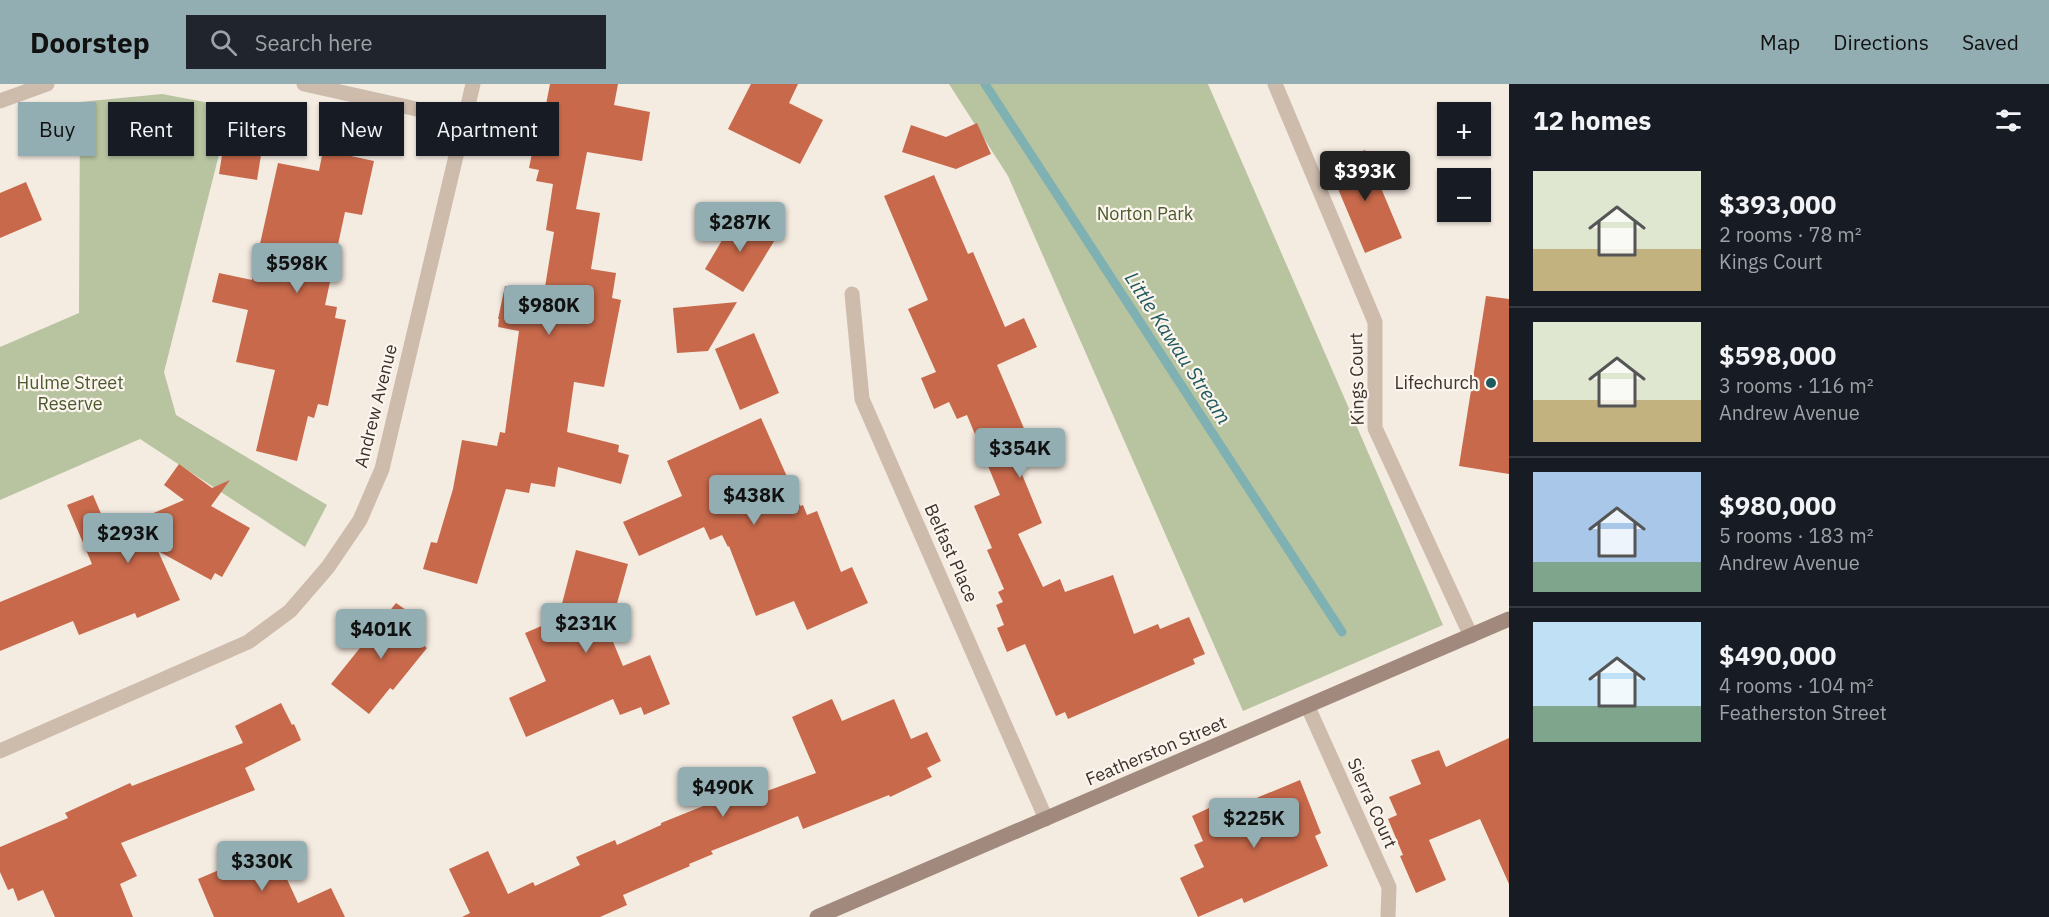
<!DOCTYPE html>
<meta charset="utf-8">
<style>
body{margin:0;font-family:"IBM Plex Sans",sans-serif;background:#20242c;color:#f1f3f6;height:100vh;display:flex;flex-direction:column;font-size:22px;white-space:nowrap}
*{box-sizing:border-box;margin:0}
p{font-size:20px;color:#9ea1a6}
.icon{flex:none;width:33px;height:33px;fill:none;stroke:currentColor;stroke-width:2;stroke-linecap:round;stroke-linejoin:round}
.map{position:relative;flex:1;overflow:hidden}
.side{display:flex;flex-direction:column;background:#171b24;width:540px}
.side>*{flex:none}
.guide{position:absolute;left:18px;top:18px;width:570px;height:54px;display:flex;gap:12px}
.controls{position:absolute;left:1437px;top:18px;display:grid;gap:12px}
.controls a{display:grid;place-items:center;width:54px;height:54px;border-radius:0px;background:#171b24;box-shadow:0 2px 4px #0004;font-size:30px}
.price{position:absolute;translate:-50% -51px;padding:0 14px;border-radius:6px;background:#92aeb2;color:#111;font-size:20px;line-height:39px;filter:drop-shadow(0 2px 3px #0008)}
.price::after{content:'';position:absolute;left:50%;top:36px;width:18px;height:14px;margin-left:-9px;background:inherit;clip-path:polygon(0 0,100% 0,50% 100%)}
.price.active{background:#222;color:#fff}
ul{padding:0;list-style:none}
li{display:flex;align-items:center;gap:18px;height:150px;padding:0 24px}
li+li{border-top:2px solid #363941}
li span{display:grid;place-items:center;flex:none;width:168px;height:120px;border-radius:0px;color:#555}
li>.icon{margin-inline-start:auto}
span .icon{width:72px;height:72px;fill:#fffc;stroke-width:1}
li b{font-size:26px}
h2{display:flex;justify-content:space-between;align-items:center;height:72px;padding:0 24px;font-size:26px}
.pill{padding:0 21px;border-radius:0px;background:#171b24;box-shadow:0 2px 4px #0004;font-size:21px;line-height:54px}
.pill.active{background:#92aeb2;color:#111}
header{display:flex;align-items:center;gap:36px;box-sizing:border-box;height:84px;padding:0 30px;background:#92aeb2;color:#111}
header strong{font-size:28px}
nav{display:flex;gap:33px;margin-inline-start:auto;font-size:21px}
.search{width:420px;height:54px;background:#20242c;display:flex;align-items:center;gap:15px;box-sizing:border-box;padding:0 21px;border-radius:0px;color:#9ea1a6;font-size:22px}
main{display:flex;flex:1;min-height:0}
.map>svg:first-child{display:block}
.green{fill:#b8c4a0}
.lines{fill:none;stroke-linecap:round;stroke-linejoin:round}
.stream{stroke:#7fb0b2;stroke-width:9}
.building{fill:#c8694b}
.street{stroke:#cdbbac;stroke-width:15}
.secondary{stroke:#a18a7d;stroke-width:15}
.poi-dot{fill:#1f5a5e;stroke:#fbf5ee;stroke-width:2}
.labels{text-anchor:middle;stroke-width:4.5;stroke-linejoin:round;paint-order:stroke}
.park-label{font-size:18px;fill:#4a5a2e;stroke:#fbf5ee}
.street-label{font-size:18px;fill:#3b302b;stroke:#fbf5ee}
.poi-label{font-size:18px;fill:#3b302b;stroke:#fbf5ee;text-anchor:end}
.water-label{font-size:20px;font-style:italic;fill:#1f5a5e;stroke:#fbf5ee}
</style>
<header>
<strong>Doorstep</strong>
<div class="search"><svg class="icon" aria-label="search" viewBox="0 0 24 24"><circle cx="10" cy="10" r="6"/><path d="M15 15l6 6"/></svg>Search here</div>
<nav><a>Map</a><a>Directions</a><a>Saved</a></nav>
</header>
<main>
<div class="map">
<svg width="1509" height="833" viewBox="0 0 1509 833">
<rect width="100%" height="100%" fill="#f4ebe1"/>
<g class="green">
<path d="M949 0H1208L1443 541 1243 627 1008 92Z"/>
<path d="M162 10 231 23 164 288 176 331 327 421 305 463 140 355 0 416V263L79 229 80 18Z"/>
</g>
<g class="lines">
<path class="stream" d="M985 0 1342 548"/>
</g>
<g class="building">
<path d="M550 0H618L614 21 650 28 642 77 587 68 576 125 600 129 591 185 616 189 612 214 621 216 604 303 574 298 567 348 619 361 618 368 629 371 621 400 558 383 555 403 531 399 529 409 506 405 477 500 423 485 431 458 437 459 453 405 462 356 497 362 500 348 505 349 519 247 498 243 499 235H498L505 202 544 209 554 148 546 146 553 100 536 97 539 86 529 84 538 40 542 41Z"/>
<path d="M751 0H798L789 19 823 36 800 80 728 45Z"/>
<path d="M228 34 266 40 257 96 219 90Z"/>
<path d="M977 39 991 70 956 85 902 68 911 41 946 53Z"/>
<path d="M323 66 374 77 362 131 345 128 325 221 337 223 335 234 346 236 328 322 318 320 314 334 308 332 297 377 256 367 275 286 236 278 248 226 212 218 219 189 252 196 278 79 319 87Z"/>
<path d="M1365 66 1402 154 1365 169 1328 81Z"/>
<path d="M934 91 968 170 973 168 1005 243 1024 234 1037 263 997 281 1037 375 1019 383 1042 439 1018 450 1043 503 1060 495 1065 508 1113 491 1134 550 1158 540 1160 545 1189 533 1205 570 1193 575 1195 580 1068 635 1065 628 1056 632 1025 560 1007 568 997 544 1004 541 996 521 1003 518 998 508 1004 505 987 466 992 464 974 422 1000 411 967 331 957 335 949 318 934 325 921 294 936 288 908 225 928 216 884 112Z"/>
<path d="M26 98 42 136 0 154V109Z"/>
<path d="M737 131 776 154 743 208 705 185Z"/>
<path d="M1486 212 1509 215V390L1459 382Z"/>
<path d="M737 218 708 267 677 269 673 224Z"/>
<path d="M754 249 779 309 740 326 715 265Z"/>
<path d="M761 334 800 422 803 421 807 431 817 427 841 488 852 483 868 519 807 546 794 517 756 532 729 462 728 463 722 451 710 456 704 443 639 472 623 438 682 412 667 377Z"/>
<path d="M179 380 212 404 230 396 211 422 250 444 222 493 215 489 211 496 158 467 180 516 137 534 135 529 79 551 73 537 0 567V518L92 480 67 421 93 411 109 448 184 416 164 401Z"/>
<path d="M576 466 628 480 609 548 623 582 650 571 670 620 644 631 641 623 620 631 613 615 526 653 509 614 546 597 525 549 558 535Z"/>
<path d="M396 519 419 535 409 549 427 564 393 606 390 604 369 630 331 600Z"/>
<path d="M832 615 842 637 894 615 911 655 927 648 941 677 927 684 932 693 890 713 889 711 803 745 798 732 711 767 713 770 689 780 690 782 623 811 627 821 600 833H462L470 829 449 785 488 767 508 810 533 798 535 802 580 781 576 773 615 756 617 761 661 741V739L763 698 767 707 816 689 792 633Z"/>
<path d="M281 619 292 641 294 640 301 656 245 684 255 706 121 759 137 792 120 800 133 833H55L43 806 18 817 13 804 8 806 0 788V763L68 734 65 729 130 699 132 702 243 659 235 642Z"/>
<path d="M1509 654V800L1480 735 1429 756 1446 796 1416 809 1400 772 1403 771 1388 735 1397 731 1389 713 1421 700 1411 676 1439 666 1446 683Z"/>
<path d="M1300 696 1321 749 1315 752 1328 782 1244 819 1242 814 1198 833 1180 794 1204 783 1194 761 1203 757 1192 732 1226 716 1230 725Z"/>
<path d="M272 763 298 819 331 804 345 833H214L198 795Z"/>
</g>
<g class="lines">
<g class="street">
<path d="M304 0 430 28 465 37"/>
<path d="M1275 0 1375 238V344L1471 552"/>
<path d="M0 17 47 0"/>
<path d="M852 210 862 315 1046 735"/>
<path d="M1308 623 1389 803 1388 833"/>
<path d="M0 667 248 558 290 527 328 483 360 436 382 385 473 0"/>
</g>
<path class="secondary" d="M817 833 1509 535"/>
</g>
<circle class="poi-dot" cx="1491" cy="299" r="6"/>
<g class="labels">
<g class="park-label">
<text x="1145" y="136">Norton Park</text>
<text x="70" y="305">Hulme Street<tspan x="70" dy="21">Reserve</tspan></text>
</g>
<g class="street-label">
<text transform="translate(1357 295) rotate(-91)" y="6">Kings Court</text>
<text transform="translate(376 322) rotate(-76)" y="6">Andrew Avenue</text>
<text transform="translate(951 469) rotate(66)" y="6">Belfast Place</text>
<text transform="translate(1156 667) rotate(-23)" y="6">Featherston Street</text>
<text transform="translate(1372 719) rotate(66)" y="6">Sierra Court</text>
</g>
<g class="poi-label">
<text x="1479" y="305">Lifechurch</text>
</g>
<g class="water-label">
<text transform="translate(1178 264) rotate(57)" y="7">Little Kawau Stream</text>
</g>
</g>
</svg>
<div class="controls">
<a>+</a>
<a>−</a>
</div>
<b class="price active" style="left:1365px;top:118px">$393K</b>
<b class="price" style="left:740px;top:169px">$287K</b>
<b class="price" style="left:297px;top:210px">$598K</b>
<b class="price" style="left:549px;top:252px">$980K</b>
<b class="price" style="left:1020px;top:395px">$354K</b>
<b class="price" style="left:754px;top:442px">$438K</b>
<b class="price" style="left:128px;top:480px">$293K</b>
<b class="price" style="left:586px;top:570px">$231K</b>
<b class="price" style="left:381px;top:576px">$401K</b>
<b class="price" style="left:723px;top:734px">$490K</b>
<b class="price" style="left:1254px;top:765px">$225K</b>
<b class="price" style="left:262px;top:808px">$330K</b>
<div class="guide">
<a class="pill active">Buy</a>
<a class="pill">Rent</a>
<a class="pill">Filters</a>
<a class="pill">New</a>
<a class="pill">Apartment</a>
</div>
</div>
<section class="side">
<h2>12 homes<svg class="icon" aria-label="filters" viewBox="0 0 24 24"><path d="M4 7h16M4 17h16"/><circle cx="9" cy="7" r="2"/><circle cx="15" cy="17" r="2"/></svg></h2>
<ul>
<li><span style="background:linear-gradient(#dfe7d0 65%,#c2b280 0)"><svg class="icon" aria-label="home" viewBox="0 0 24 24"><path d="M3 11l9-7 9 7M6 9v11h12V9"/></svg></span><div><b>$393,000</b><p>2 rooms · 78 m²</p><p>Kings Court</p></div></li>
<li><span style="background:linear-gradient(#dfe7d0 65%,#c2b280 0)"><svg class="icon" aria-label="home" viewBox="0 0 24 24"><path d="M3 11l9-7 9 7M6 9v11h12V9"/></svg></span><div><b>$598,000</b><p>3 rooms · 116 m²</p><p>Andrew Avenue</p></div></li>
<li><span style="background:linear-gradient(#a9c7e8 75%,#7fa58c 0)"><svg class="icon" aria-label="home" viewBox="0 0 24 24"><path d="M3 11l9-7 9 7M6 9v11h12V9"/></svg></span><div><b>$980,000</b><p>5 rooms · 183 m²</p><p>Andrew Avenue</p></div></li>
<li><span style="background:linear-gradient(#bfe0f5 70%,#7fa58c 0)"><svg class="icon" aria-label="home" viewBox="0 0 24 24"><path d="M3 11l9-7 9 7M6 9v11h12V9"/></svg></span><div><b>$490,000</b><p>4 rooms · 104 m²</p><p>Featherston Street</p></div></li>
</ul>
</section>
</main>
